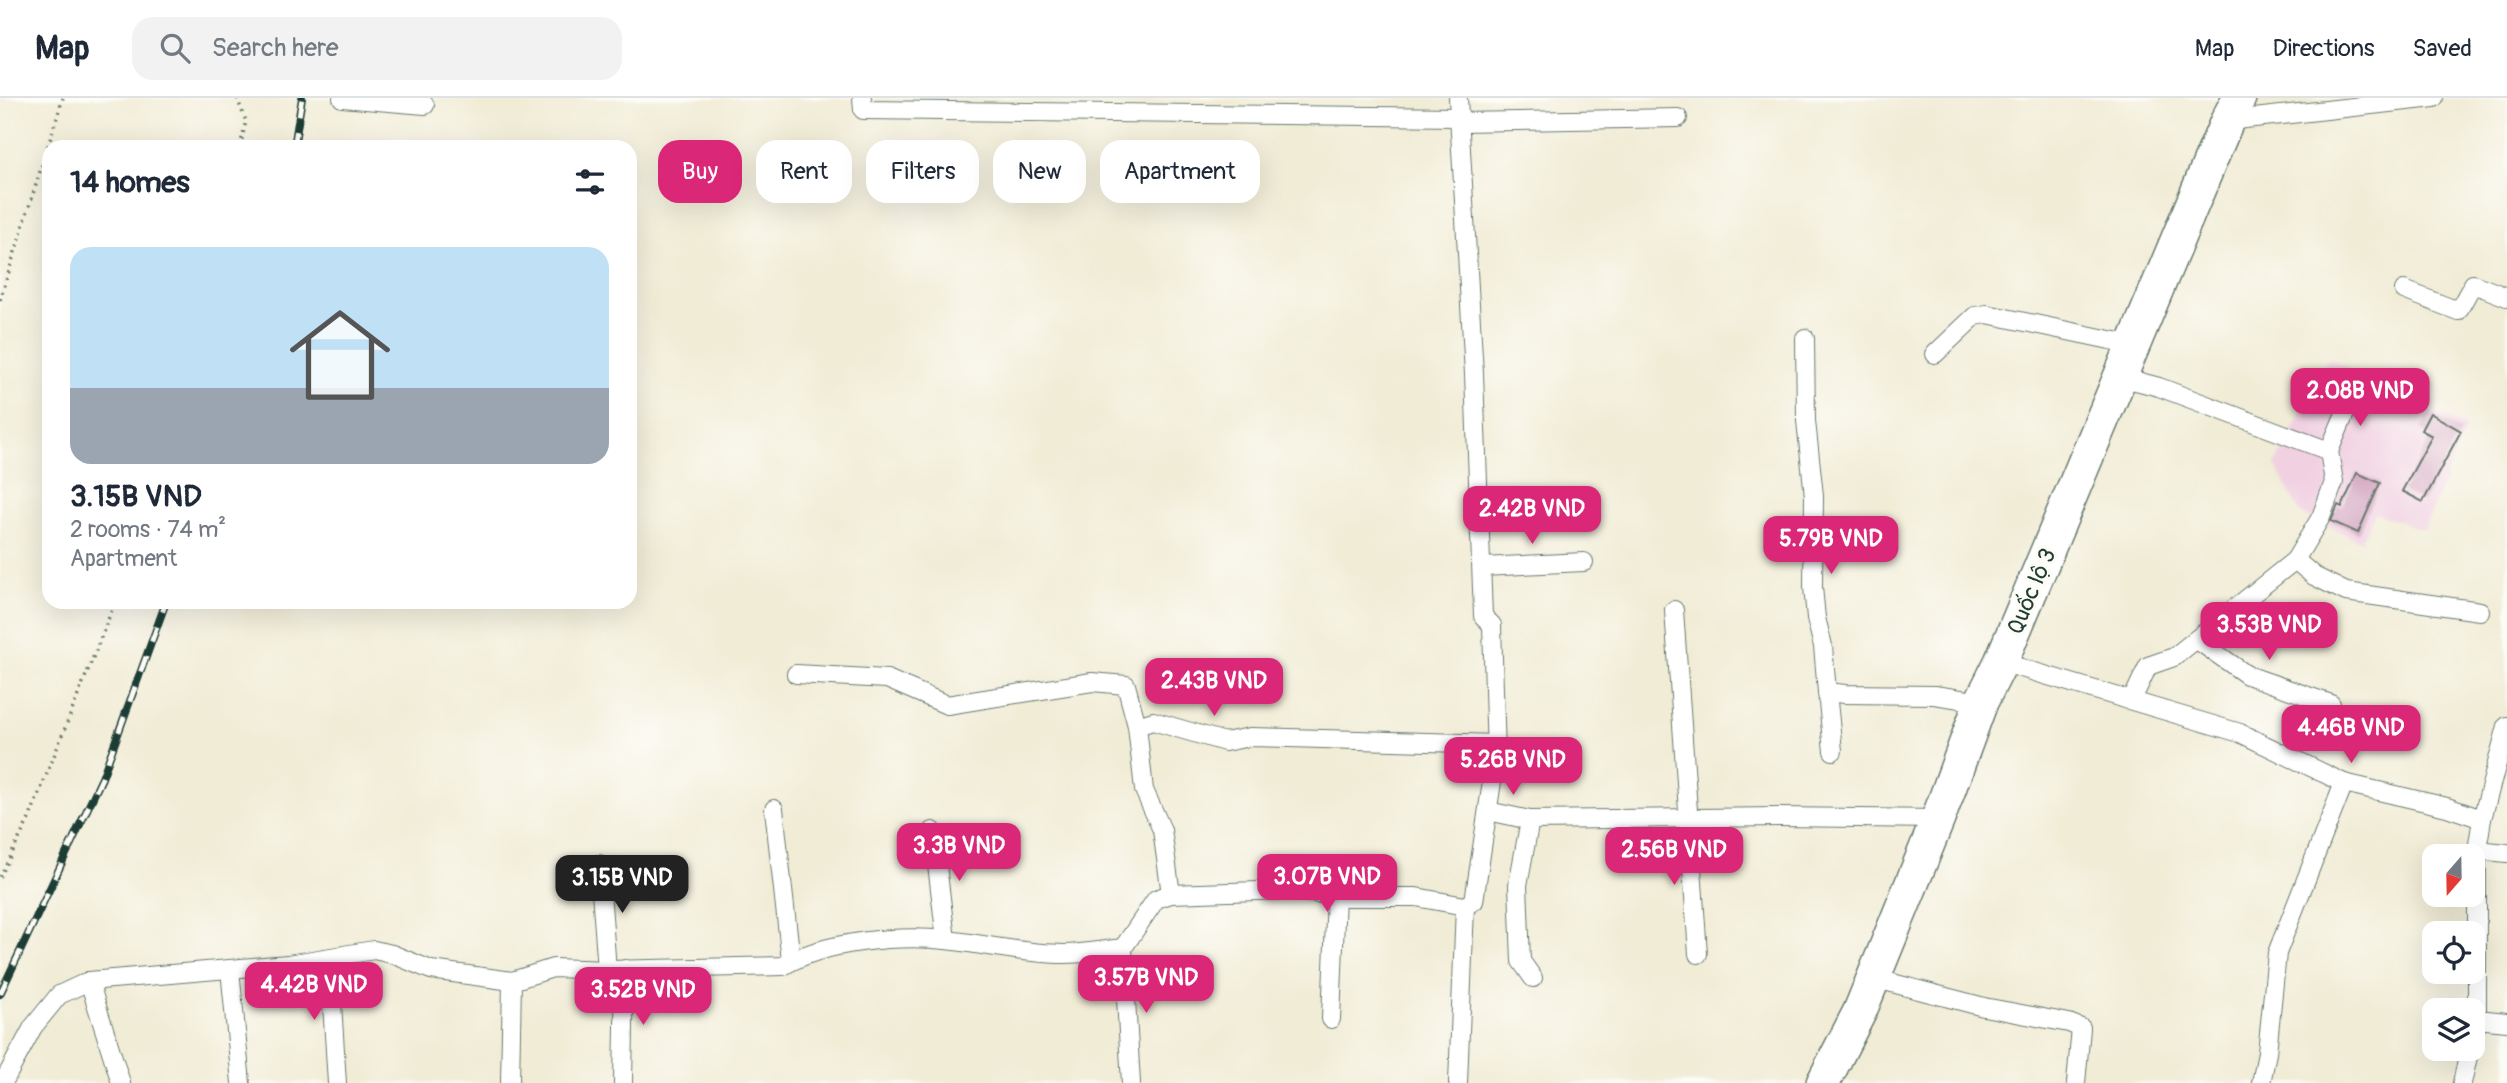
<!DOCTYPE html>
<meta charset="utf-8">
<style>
body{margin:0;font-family:Pangolin,sans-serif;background:#f2f2f3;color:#1f2937;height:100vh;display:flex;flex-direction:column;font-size:26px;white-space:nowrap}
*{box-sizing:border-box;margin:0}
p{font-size:23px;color:#747a83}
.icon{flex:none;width:38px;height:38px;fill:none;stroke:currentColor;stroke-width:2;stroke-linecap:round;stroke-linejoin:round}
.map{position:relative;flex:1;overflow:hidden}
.panel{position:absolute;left:42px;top:42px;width:595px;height:469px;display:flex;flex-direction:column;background:#fff;border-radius:21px;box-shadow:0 7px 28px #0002}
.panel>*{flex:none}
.top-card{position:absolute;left:658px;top:42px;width:665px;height:63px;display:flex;gap:14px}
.needle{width:46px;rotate:200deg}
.fabs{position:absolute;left:2422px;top:746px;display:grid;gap:14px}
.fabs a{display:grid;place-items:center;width:63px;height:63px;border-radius:14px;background:#fff;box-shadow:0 7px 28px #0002;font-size:35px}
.price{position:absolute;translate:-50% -60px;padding:0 16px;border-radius:14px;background:#db2777;color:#fff;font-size:23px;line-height:46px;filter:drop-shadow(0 2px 4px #0008)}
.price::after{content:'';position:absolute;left:50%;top:42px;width:21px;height:16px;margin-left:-10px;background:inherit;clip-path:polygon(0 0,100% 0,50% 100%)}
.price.selected{background:#222;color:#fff}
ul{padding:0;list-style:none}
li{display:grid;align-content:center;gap:14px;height:371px;padding:0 28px}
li+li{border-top:2px solid #e0e1e3}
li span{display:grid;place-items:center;height:217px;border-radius:21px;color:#555}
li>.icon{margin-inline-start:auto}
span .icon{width:126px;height:126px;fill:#fffc;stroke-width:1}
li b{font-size:30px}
h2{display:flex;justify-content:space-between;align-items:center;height:84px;padding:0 28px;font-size:30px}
.tag{padding:0 24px;border-radius:21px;background:#fff;box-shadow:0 7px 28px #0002;font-size:24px;line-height:63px}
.tag.selected{background:#db2777;color:#fff}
header{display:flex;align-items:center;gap:42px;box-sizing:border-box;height:98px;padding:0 35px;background:#fff;border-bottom:2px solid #e0e1e3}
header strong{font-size:33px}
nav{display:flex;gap:38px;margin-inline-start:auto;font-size:24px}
.search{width:490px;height:63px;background:#f2f2f3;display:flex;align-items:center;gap:18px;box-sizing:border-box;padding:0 24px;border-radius:21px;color:#747a83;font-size:26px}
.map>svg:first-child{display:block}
.built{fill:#f1d0e2}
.building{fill:#cf9bbc}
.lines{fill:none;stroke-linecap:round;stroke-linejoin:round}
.street-casing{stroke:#687a6d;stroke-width:20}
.highway-casing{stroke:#687a6d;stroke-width:36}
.path{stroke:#687a6d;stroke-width:3.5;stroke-dasharray:2 5;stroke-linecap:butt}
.street{stroke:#fff;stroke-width:18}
.highway{stroke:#fff;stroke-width:33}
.rail-casing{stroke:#1f3d34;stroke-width:8}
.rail{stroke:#fdfcf7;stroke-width:5;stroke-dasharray:16;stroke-linecap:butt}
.labels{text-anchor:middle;stroke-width:7;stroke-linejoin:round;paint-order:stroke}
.street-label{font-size:23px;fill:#1f3d34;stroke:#fdfcf7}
</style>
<header>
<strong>Map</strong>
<div class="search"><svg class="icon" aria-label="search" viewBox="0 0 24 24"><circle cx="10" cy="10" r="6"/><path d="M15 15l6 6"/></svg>Search here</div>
<nav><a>Map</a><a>Directions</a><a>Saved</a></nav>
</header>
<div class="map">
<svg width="2507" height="985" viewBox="0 0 2507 985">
<rect width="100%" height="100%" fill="#fdfcf7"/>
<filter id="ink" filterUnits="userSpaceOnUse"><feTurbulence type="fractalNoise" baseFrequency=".0143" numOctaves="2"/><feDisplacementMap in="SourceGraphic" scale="14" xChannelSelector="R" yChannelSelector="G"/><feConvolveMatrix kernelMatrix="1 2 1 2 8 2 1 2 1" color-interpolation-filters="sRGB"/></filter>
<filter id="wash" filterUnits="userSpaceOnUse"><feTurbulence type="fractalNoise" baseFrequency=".00686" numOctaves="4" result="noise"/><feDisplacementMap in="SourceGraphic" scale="28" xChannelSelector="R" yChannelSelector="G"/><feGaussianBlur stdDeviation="1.57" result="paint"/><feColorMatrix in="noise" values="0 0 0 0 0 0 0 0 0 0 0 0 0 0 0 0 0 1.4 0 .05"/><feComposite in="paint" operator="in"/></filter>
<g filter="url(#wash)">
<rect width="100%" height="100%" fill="#f1ecd6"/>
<path class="built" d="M2328 260 2466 329 2424 432 2375 415 2361 443 2300 415 2275 367Z"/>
<g id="blocks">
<g class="building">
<path d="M2430 315 2461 333 2423 404 2402 393 2432 338 2421 332Z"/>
<path d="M2357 375 2380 385 2358 435 2331 423 2338 407 2342 409Z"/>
</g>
</g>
</g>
<g filter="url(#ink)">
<use href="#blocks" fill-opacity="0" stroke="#687a6d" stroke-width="2"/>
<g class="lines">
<defs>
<g id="street">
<path d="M342 0 425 7"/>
<path d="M862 0 863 12 1459 19"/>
<path d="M2227 23 2434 0"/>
<path d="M1459 24 1678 20"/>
<path d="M2404 192 2458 213 2473 186 2507 199"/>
<path d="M1805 240 1806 323 1814 398 1813 489 1816 520 1823 548 1827 594 1845 596 1934 597 1981 604"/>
<path d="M1935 256 1975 218 1987 216 2134 247"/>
<path d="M2121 279 2159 289 2329 353 2334 384 2321 419 2295 462 2174 559 2148 568 2132 602"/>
<path d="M2329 353 2355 292"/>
<path d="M2295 462 2314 478 2346 494 2480 513"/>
<path d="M1482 469 1584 464"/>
<path d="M1674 512 1698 856"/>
<path d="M2197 542 2247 577 2331 606"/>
<path d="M2001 564 2240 635 2344 685 2447 709 2482 721 2477 752V921L2473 939"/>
<path d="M796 576 887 581 947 607 1092 584 1126 587 1137 628"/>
<path d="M1827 594 1833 653"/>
<path d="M774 711 791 863"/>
<path d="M1488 713 1530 722"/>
<path d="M2482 721 2507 628"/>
<path d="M933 733 946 842"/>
<path d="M2477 752 2507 755"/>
<path d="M599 766 607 872"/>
<path d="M1171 796 1162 732 1144 692 1137 628 1153 623 1225 644 1250 639 1497 646"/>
<path d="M325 860 332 905 337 985"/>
<path d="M230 871 241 985"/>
<path d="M1533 880 1521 863 1518 787 1530 722 1779 719 1938 721"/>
<path d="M1873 880 1984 909 2069 925 2081 930 2076 985"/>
<path d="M89 883 121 985"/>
<path d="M1331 921 1336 797"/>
<path d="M2477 921 2507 924"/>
<path d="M3 985 33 929 59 897 89 883 288 866 374 852 392 856 431 872 512 883 553 870 607 872 783 868C824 843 899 837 946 842 985 846 1024 856 1064 856 1083 856 1103 852 1123 850"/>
<path d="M510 985 512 883"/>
<path d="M623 985 625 871"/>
<path d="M1131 985 1123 850 1156 801 1171 796 1286 792 1347 799H1416L1465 808 1474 803 1496 657 1492 527 1483 518 1474 276 1458 0"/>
<path d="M1458 985 1465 808"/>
<path d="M2261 985 2267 955 2277 855 2344 685"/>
<path d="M2462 985 2470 950"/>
</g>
<path id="highway" d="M1823 985 1860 913 1938 721 1981 604 2001 564 2227 23 2239 0"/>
</defs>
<use href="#street" class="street-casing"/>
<use href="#highway" class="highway-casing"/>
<g class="path">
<path d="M237 0 246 23 240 49"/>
<path d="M0 202 63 0"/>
<path d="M0 779 29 721 115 504"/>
</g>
<use href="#street" class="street"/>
<use href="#highway" class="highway"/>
<defs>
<g id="rail">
<path d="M294 49 302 0"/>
<path d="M0 896 102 680 166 504"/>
</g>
</defs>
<use href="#rail" class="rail-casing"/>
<use href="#rail" class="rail"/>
</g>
</g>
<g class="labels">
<g class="street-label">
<text transform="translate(2031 493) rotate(-67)" y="8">Quốc lộ 3</text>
</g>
</g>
</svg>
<div class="fabs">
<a><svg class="needle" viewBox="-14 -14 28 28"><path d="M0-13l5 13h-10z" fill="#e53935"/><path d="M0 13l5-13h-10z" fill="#747a83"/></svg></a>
<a><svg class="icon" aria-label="locate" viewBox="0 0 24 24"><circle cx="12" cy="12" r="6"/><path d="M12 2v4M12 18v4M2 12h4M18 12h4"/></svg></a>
<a><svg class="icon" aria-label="layers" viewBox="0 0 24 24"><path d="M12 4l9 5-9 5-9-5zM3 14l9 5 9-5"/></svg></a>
</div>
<b class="price" style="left:2360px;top:330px">2.08B VND</b>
<b class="price" style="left:1532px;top:448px">2.42B VND</b>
<b class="price" style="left:1831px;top:478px">5.79B VND</b>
<b class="price" style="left:2269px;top:564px">3.53B VND</b>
<b class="price" style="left:1214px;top:620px">2.43B VND</b>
<b class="price" style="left:2351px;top:667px">4.46B VND</b>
<b class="price" style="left:1513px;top:699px">5.26B VND</b>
<b class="price" style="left:959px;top:785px">3.3B VND</b>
<b class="price" style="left:1674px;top:789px">2.56B VND</b>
<b class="price" style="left:1327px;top:816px">3.07B VND</b>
<b class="price selected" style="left:622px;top:817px">3.15B VND</b>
<b class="price" style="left:1146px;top:917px">3.57B VND</b>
<b class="price" style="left:314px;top:924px">4.42B VND</b>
<b class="price" style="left:643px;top:929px">3.52B VND</b>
<div class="top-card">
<a class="tag selected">Buy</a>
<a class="tag">Rent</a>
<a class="tag">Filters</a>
<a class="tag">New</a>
<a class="tag">Apartment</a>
</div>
<section class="panel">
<h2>14 homes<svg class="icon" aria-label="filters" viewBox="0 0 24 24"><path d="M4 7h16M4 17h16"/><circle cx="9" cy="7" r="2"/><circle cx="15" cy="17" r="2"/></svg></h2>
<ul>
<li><span style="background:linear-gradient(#bfe0f5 65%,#9aa5b1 0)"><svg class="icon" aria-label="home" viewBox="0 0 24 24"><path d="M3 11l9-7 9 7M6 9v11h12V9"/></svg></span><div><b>3.15B VND</b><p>2 rooms · 74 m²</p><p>Apartment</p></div></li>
</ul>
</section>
</div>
